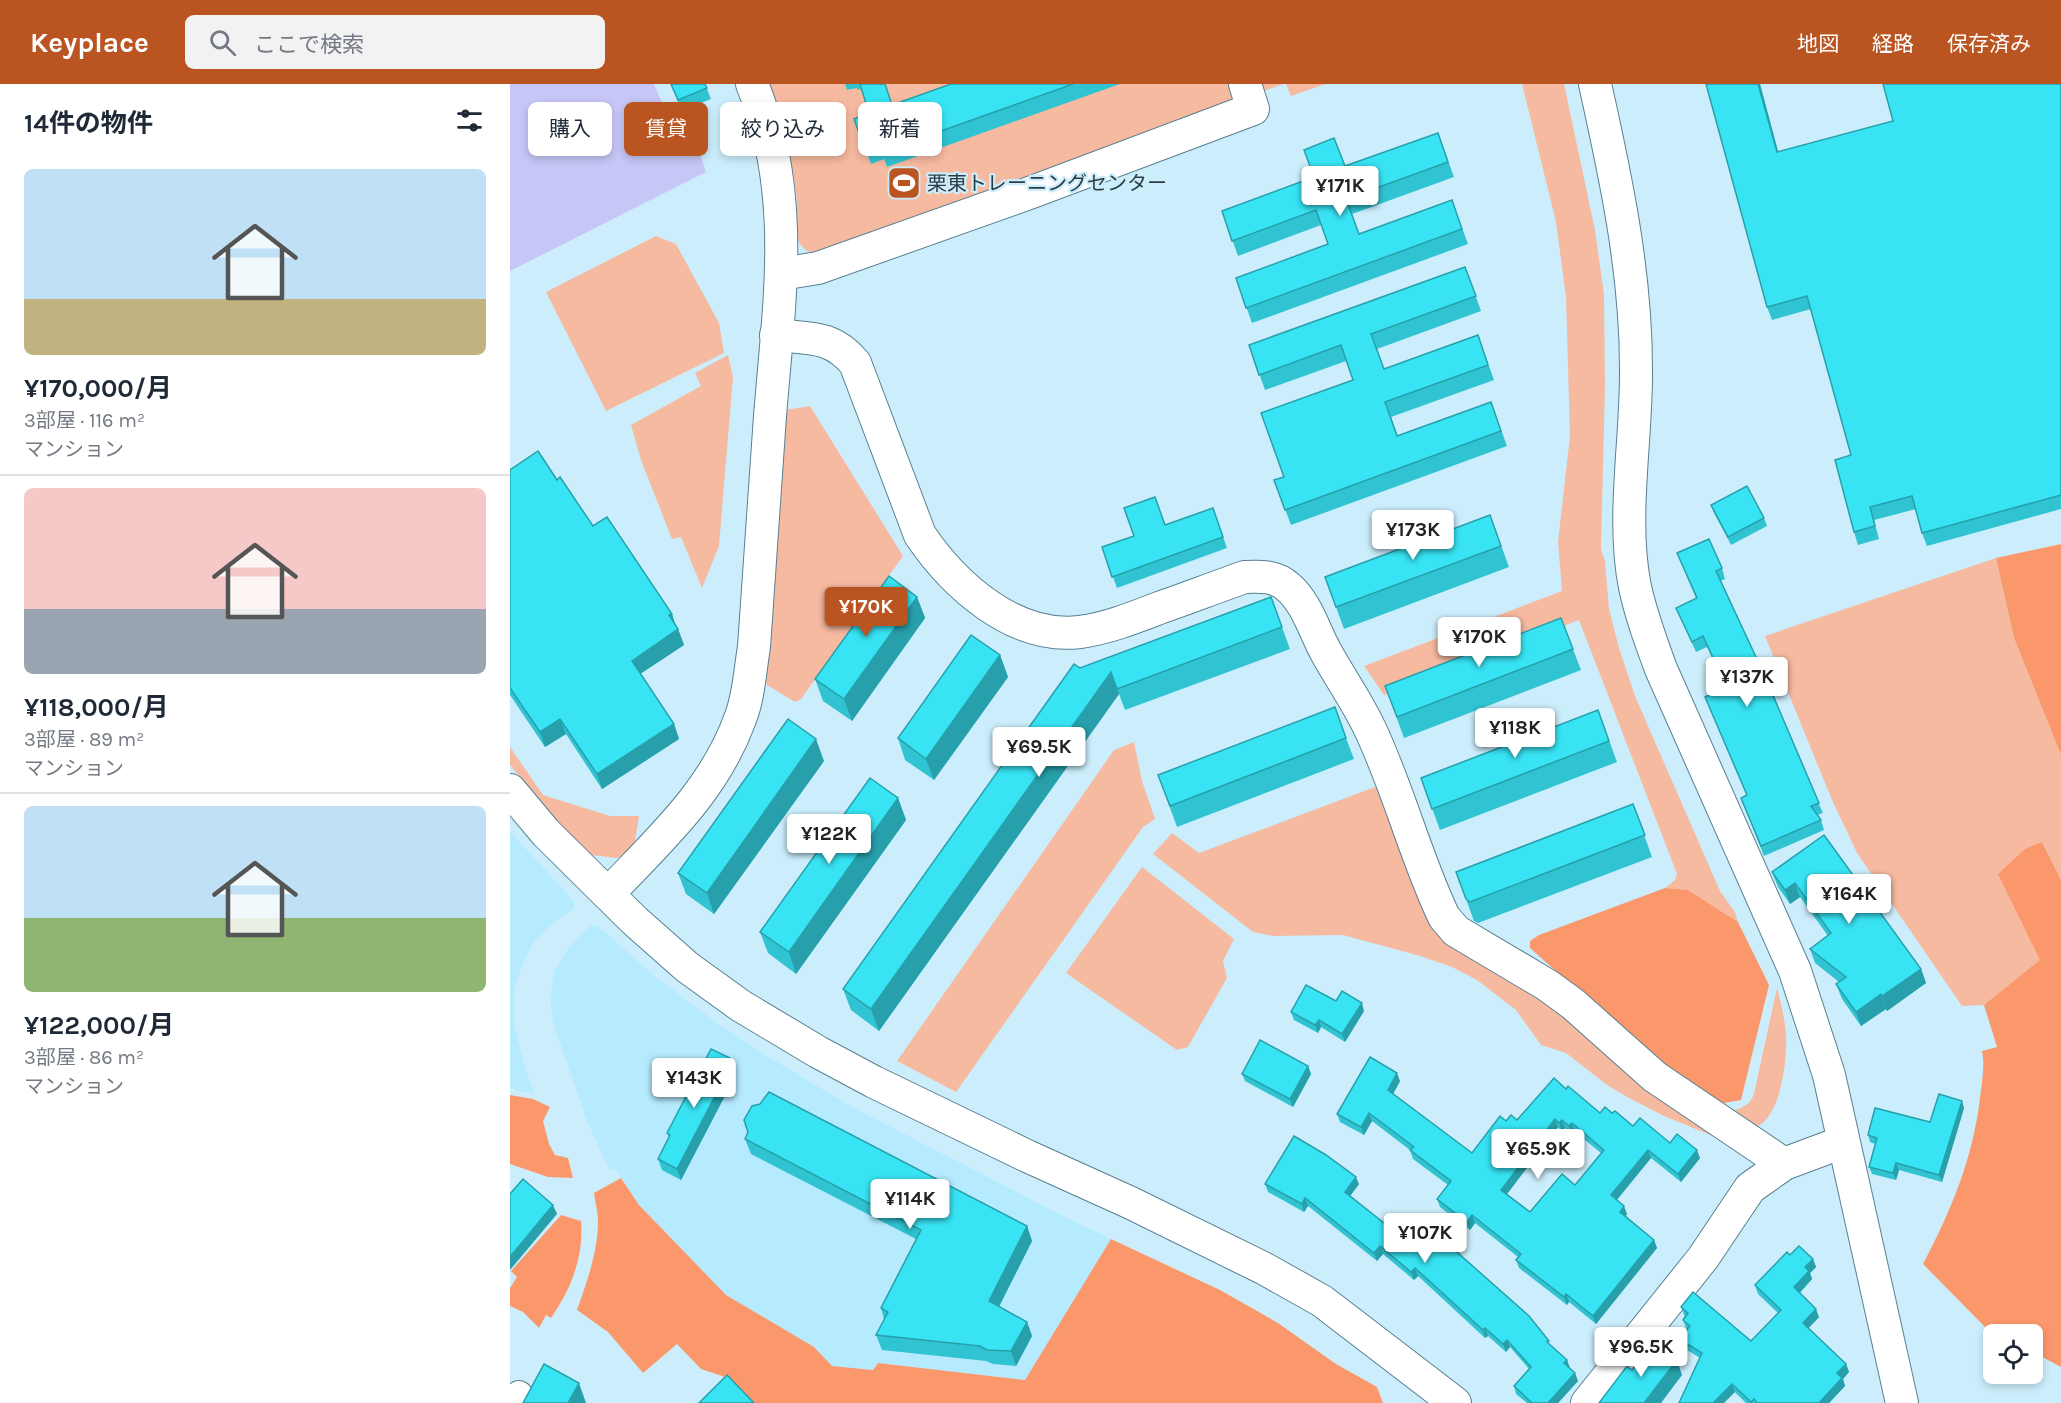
<!DOCTYPE html>
<html lang="ja">
<meta charset="utf-8">
<style>
body{margin:0;font-family:Karla,"Noto Sans JP",sans-serif;background:#f2f2f3;color:#1f2937;height:100vh;display:flex;flex-direction:column;font-size:22px;white-space:nowrap}
*{box-sizing:border-box;margin:0}
p{font-size:20px;color:#747a83}
.icon{flex:none;width:33px;height:33px;fill:none;stroke:currentColor;stroke-width:2;stroke-linecap:round;stroke-linejoin:round}
.map{position:relative;flex:1;overflow:hidden}
.sheet{display:flex;flex-direction:column;background:#fff;width:510px}
.sheet>*{flex:none}
.top-card{position:absolute;left:18px;top:18px;width:570px;height:54px;display:flex;gap:12px}
.buttons{position:absolute;left:1473px;top:1240px;display:grid;gap:12px}
.buttons a{display:grid;place-items:center;width:60px;height:60px;border-radius:9px;background:#fff;box-shadow:0 3px 9px #0003;font-size:30px}
.price{position:absolute;translate:-50% -51px;padding:0 14px;border-radius:6px;background:#fff;color:#222;font-size:20px;line-height:39px;filter:drop-shadow(0 2px 3px #0008)}
.price::after{content:'';position:absolute;left:50%;top:36px;width:18px;height:14px;margin-left:-9px;background:inherit;clip-path:polygon(0 0,100% 0,50% 100%)}
.price.current{background:#ba5522;color:#fff}
ul{padding:0;list-style:none}
li{display:grid;align-content:center;gap:12px;height:318px;padding:0 24px}
li+li{border-top:2px solid #e0e1e3}
li span{display:grid;place-items:center;height:186px;border-radius:9px;color:#555}
li>.icon{margin-inline-start:auto}
span .icon{width:108px;height:108px;fill:#fffc;stroke-width:1}
li b{font-size:26px}
h2{display:flex;justify-content:space-between;align-items:center;height:72px;padding:0 24px;font-size:26px}
.tag{padding:0 21px;border-radius:9px;background:#fff;box-shadow:0 3px 9px #0003;font-size:21px;line-height:54px}
.tag.current{background:#ba5522;color:#fff}
header{display:flex;align-items:center;gap:36px;box-sizing:border-box;height:84px;padding:0 30px;background:#ba5522;color:#fff}
header strong{font-size:28px}
nav{display:flex;gap:33px;margin-inline-start:auto;font-size:21px}
.search{width:420px;height:54px;background:#f2f2f3;display:flex;align-items:center;gap:15px;box-sizing:border-box;padding:0 21px;border-radius:9px;color:#747a83;font-size:22px}
main{display:flex;flex:1;min-height:0}
.map>svg:first-child{display:block}
.built{fill:#b6eaff}
.green{fill:#f6baa0}
.forest{fill:#fb986b}
.water{fill:#c6c7f7}
.lines{fill:none;stroke-linecap:round;stroke-linejoin:round}
.minor-casing{stroke:#588090;stroke-width:28}
.tertiary-casing{stroke:#588090;stroke-width:34}
.minor{stroke:#fff;stroke-width:26}
.tertiary{stroke:#fff;stroke-width:32}
.wall{fill:#30c4d2;fill-rule:evenodd}
.shaded-wall{fill:#27a0ab}
.building{fill:#38e4f4;stroke:#27a0ab;stroke-width:1.5;fill-rule:evenodd}
.labels{text-anchor:middle;stroke-width:4.5;stroke-linejoin:round;paint-order:stroke}
.poi-label{font-size:20px;fill:#2c3e45;stroke:#cceefc;text-anchor:start}
</style>
<header>
<strong>Keyplace</strong>
<div class="search"><svg class="icon" aria-label="search" viewBox="0 0 24 24"><circle cx="10" cy="10" r="6"/><path d="M15 15l6 6"/></svg>ここで検索</div>
<nav><a>地図</a><a>経路</a><a>保存済み</a></nav>
</header>
<main>
<section class="sheet">
<h2>14件の物件<svg class="icon" aria-label="filters" viewBox="0 0 24 24"><path d="M4 7h16M4 17h16"/><circle cx="9" cy="7" r="2"/><circle cx="15" cy="17" r="2"/></svg></h2>
<ul>
<li><span style="background:linear-gradient(#bfe0f5 70%,#c2b280 0)"><svg class="icon" aria-label="home" viewBox="0 0 24 24"><path d="M3 11l9-7 9 7M6 9v11h12V9"/></svg></span><div><b>¥170,000/月</b><p>3部屋 · 116 m²</p><p>マンション</p></div></li>
<li><span style="background:linear-gradient(#f6c9c9 65%,#9aa5b1 0)"><svg class="icon" aria-label="home" viewBox="0 0 24 24"><path d="M3 11l9-7 9 7M6 9v11h12V9"/></svg></span><div><b>¥118,000/月</b><p>3部屋 · 89 m²</p><p>マンション</p></div></li>
<li><span style="background:linear-gradient(#bfe0f5 60%,#8fb573 0)"><svg class="icon" aria-label="home" viewBox="0 0 24 24"><path d="M3 11l9-7 9 7M6 9v11h12V9"/></svg></span><div><b>¥122,000/月</b><p>3部屋 · 86 m²</p><p>マンション</p></div></li>
</ul>
</section>
<div class="map">
<svg width="1551" height="1319" viewBox="0 0 1551 1319">
<rect width="100%" height="100%" fill="#cceefc"/>
<g class="built">
<path d="M0 747 65 819 64 824 39 843 25 856 18 868 4 903V941L17 990 24 1009 8 1007 0 1002Z"/>
<path d="M81 841 89 843 141 889 207 939 255 971 344 1024 553 1132 601 1155 515 1296 368 1279 363 1286 322 1282 304 1263 216 1211 129 1121 105 1084 100 1087 77 1037 46 947 42 930 40 915 44 887 57 866Z"/>
</g>
<g class="green">
<path d="M259 0H773L312 170C303 170 293 167 289 158 286 149 288 119 286 107 281 70 272 36 259 0Z"/>
<path d="M776 0H815L781 12Z"/>
<path d="M1012 0H1054L1085 146 1094 211 1095 301 1091 465 1095 477 1099 525 1109 564 1125 612 1210 807 1225 828 1228 838 1178 806 1155 804 1165 796 1167 790 1069 536 874 611 854 582 1052 507 1048 458 1060 352 1056 213 1046 138Z"/>
<path d="M146 152 166 160 209 239 214 269 96 327 36 208Z"/>
<path d="M218 271 223 293 209 462 192 504 171 453 162 455 131 376 121 341 191 302 185 289Z"/>
<path d="M300 322 393 472 291 615 285 618 257 601 255 595 267 459 275 326Z"/>
<path d="M1486 474 1504 554 1551 671V796L1532 758 1531 876 1474 921 1452 922 1347 769 1322 716 1255 552Z"/>
<path d="M624 658 632 697 645 735 633 743 446 1008 387 977 604 666Z"/>
<path d="M0 663 33 711 100 732H129L124 763 113 773 106 774 81 771 71 765 59 753 0 681Z"/>
<path d="M865 703 868 704 922 838 1052 926 1227 1062 1154 1032 1119 1014 1097 1001 1056 969 1031 961 1006 926 967 896 942 883 910 872 833 851 763 852 743 848 643 770 662 749 689 769Z"/>
<path d="M632 783 724 855 713 877 717 894 678 963 667 966 556 889Z"/>
<path d="M1267 904C1271 920 1275 935 1276 951 1277 975 1272 1029 1248 1042L1221 1027C1232 1024 1240 1021 1244 1010Z"/>
</g>
<g class="forest">
<path d="M1551 460V671L1504 554 1486 474Z"/>
<path d="M1532 758 1551 796V1283L1523 1268 1522 1251H1489L1476 1244 1413 1180C1441 1127 1463 1074 1470 1014 1472 998 1475 983 1472 967L1487 963 1474 921 1530 876 1488 790 1515 765Z"/>
<path d="M1155 804 1178 806 1228 838 1259 901 1231 1016 1208 1020 1156 985 1020 864V857L1029 851Z"/>
<path d="M0 1011 23 1015 40 1023 33 1037 39 1060 45 1071 58 1074 63 1094 38 1093 0 1080Z"/>
<path d="M111 1094 129 1121 216 1211 304 1263 322 1282 363 1286 368 1279 515 1296 601 1155 710 1206 768 1239 826 1280 867 1303 873 1319H244L218 1294 191 1285 167 1260 133 1289 98 1248 67 1226C77 1198 88 1167 88 1137 88 1128 85 1118 84 1109Z"/>
<path d="M51 1131 71 1137C74 1173 61 1205 41 1234L36 1231 29 1244 13 1228 0 1222V1204L7 1193 1 1187Z"/>
</g>
<path class="water" d="M0 0H144L161 40 177 33 196 88 0 187Z"/>
<g class="lines">
<defs>
<path id="minor" d="M4 1319 9 1310"/>
<g id="tertiary">
<path d="M1085 0C1106 94 1126 188 1126 284 1127 354 1111 434 1125 503 1131 531 1141 558 1151 585L1285 887 1319 991 1392 1319"/>
<path d="M271 190 308 184 522 108 743 25 735 0"/>
<path d="M266 251C301 255 321 251 345 279L410 451C444 501 504 556 570 548 598 544 623 534 649 524 678 514 706 503 735 493 751 492 766 492 778 503 797 519 805 549 817 570 831 595 848 619 860 645 889 706 905 772 934 833L946 847 1037 901 1063 920 1145 993 1274 1080"/>
<path d="M0 706 36 749 125 837 177 883 231 922 308 968 364 998 517 1072 621 1119 755 1185 812 1217 945 1319"/>
<path d="M98 810C150 755 204 707 230 635 239 613 240 586 244 563 249 486 254 409 260 332 269 219 287 108 242 0"/>
<path d="M1077 1319 1193 1174 1240 1104 1274 1080 1333 1058"/>
</g>
</defs>
<use href="#minor" class="minor-casing"/>
<use href="#tertiary" class="tertiary-casing"/>
<use href="#minor" class="minor"/>
<use href="#tertiary" class="tertiary"/>
</g>
<g class="wall">
<path d="M161 0H195L201 15 172 27Z"/>
<path d="M335 0H375L382 21 441 0H610L377 83 374 75 361 80 344 35 359 29 351 5 347 6V4L337 6Z"/>
<path d="M1196 0H1250L1268 68 1551 0V425L1417 462 1412 449 1406 425 1364 436 1369 455 1348 461 1344 448 1341 371 1301 225 1262 236 1257 223Z"/>
<path d="M928 49 944 93 842 130 849 150 942 116 958 160 742 239 726 194 818 160 811 141 728 172 712 127Z"/>
<path d="M955 183 971 227 867 265 874 285 968 251 984 296 881 333 888 352 981 318 997 362 781 441 764 396 774 393 843 296 836 277 755 306 739 261Z"/>
<path d="M0 386 47 396 83 442 166 542 168 545 174 561 130 590 164 640 169 655 92 705 56 650 35 663 0 611Z"/>
<path d="M1201 421 1254 434 1257 442 1221 461 1204 429Z"/>
<path d="M703 424 717 464 607 504 592 463Z"/>
<path d="M980 431 999 483 834 545 815 493Z"/>
<path d="M1167 469 1212 484 1215 495 1210 497 1313 729 1307 731 1311 736 1314 746 1254 772 1231 714 1237 711 1195 613 1216 604 1197 563 1186 568 1166 524 1186 514Z"/>
<path d="M407 513 415 534 342 637 313 617 305 595Z"/>
<path d="M761 513 780 565 615 626 609 610 369 947 341 926 333 905 570 584Z"/>
<path d="M1051 534 1071 586 894 654 875 602Z"/>
<path d="M490 571 498 593 424 696 395 676 388 654Z"/>
<path d="M1088 626 1107 678 930 746 911 694Z"/>
<path d="M836 654 844 675 667 743 648 691Z"/>
<path d="M314 677 204 830 176 810 168 789Z"/>
<path d="M388 714 396 736 286 890 258 869 250 848Z"/>
<path d="M1123 720 1142 773 968 839 964 837 946 788Z"/>
<path d="M1314 751 1411 885 1416 899 1377 927 1376 925 1351 942 1332 915 1326 900 1329 898 1305 879 1300 865 1318 852 1290 813 1280 820 1268 803 1262 788Z"/>
<path d="M826 917 854 927 835 958 811 943 808 949 784 936 781 928Z"/>
<path d="M220 974 224 986 217 998 219 1004 171 1096 152 1086 148 1075 159 1054 157 1049Z"/>
<path d="M798 982 801 990 783 1023 735 997 732 990Z"/>
<path d="M890 997 883 1010 962 1069 996 1037 1007 1036 1056 1005 1090 1029H1102L1123 1042 1190 1074 1171 1098 1141 1074 1107 1116 1117 1130 1116 1132 1144 1156 1147 1164 1086 1240 1059 1218 1057 1221 1009 1184 1006 1176 1008 1173 965 1139 960 1146 930 1123 927 1115 938 1101 903 1075 900 1066 862 1037 854 1051 830 1038 827 1030ZM1048 1043 1052 1047 1055 1044 1062 1050 1064 1047 1091 1069 1065 1101 1020 1128 997 1110Z"/>
<path d="M1454 1024 1432 1098 1389 1086 1386 1096 1362 1090 1359 1083 1365 1060 1360 1058 1358 1051 1420 1038Z"/>
<path d="M235 1055 517 1142 522 1157 489 1223 517 1238 522 1252 506 1282 483 1280 476 1277 372 1266 366 1251 374 1235 371 1224 406 1155 241 1070Z"/>
<path d="M755 1100H849L840 1112 893 1154 902 1148 942 1164 1041 1262 1057 1276 1059 1284 1068 1297 1048 1319H1017L1006 1310 1004 1302 1019 1285 1000 1263 996 1268 978 1252 975 1254 908 1192 904 1196 873 1170 867 1177 798 1122 794 1128 758 1108Z"/>
<path d="M1280 1171 1303 1175 1306 1183 1300 1189 1302 1195 1290 1209 1309 1233 1298 1244 1336 1280 1339 1288 1333 1295 1335 1302 1319 1319H1236L1190 1274 1172 1263 1169 1255 1177 1245 1176 1244 1173 1236 1175 1232 1174 1231 1171 1223 1241 1257 1268 1229 1248 1210 1245 1201Z"/>
</g>
<g class="shaded-wall">
<path d="M1248 0H1250L1272 82 1267 68Z"/>
<path d="M407 513 415 534 342 637 334 615Z"/>
<path d="M162 530 167 545 159 531Z"/>
<path d="M168 545 174 561 127 592 122 577Z"/>
<path d="M490 571 498 593 424 696 416 675Z"/>
<path d="M601 588 609 610 369 947 361 925Z"/>
<path d="M50 635 56 650 35 663 30 648Z"/>
<path d="M164 640 169 655 92 705 87 690Z"/>
<path d="M306 655 314 677 204 830 197 809Z"/>
<path d="M388 714 396 736 286 890 279 868Z"/>
<path d="M1285 799 1290 813 1280 820 1275 806Z"/>
<path d="M1411 885 1416 899 1377 927 1372 912Z"/>
<path d="M1371 910 1376 925 1351 942 1346 928Z"/>
<path d="M852 919 854 927 835 958 832 950Z"/>
<path d="M809 936 811 943 808 949 805 941Z"/>
<path d="M220 974 224 986 217 998 219 1004 171 1096 167 1085Z"/>
<path d="M798 982 801 990 783 1023 780 1015Z"/>
<path d="M887 989 890 997 881 1014 878 1006Z"/>
<path d="M1452 1017 1454 1024 1432 1098 1429 1091Z"/>
<path d="M859 1029 862 1037 854 1051 851 1043Z"/>
<path d="M1045 1035 1048 1043 994 1114 991 1106Z"/>
<path d="M1052 1036 1055 1044 1052 1047 1049 1039Z"/>
<path d="M1062 1039 1064 1047 1062 1050 1059 1042Z"/>
<path d="M1138 1066 1141 1074 1104 1119 1101 1111Z"/>
<path d="M1187 1066 1190 1074 1171 1098 1168 1090Z"/>
<path d="M1386 1079 1389 1086 1386 1096 1383 1089Z"/>
<path d="M846 1093 849 1100 838 1115 835 1108Z"/>
<path d="M795 1114 798 1122 794 1128 792 1120Z"/>
<path d="M43 1121 47 1130 0 1186V1173Z"/>
<path d="M1114 1122 1117 1130 1113 1136 1110 1128Z"/>
<path d="M962 1131 965 1139 960 1146 957 1138Z"/>
<path d="M517 1142 522 1157 484 1232 479 1217Z"/>
<path d="M1144 1156 1147 1164 1086 1240 1083 1232Z"/>
<path d="M870 1162 873 1170 867 1177 864 1169Z"/>
<path d="M1303 1175 1306 1183 1300 1189 1302 1195 1287 1211 1284 1203 1295 1183Z"/>
<path d="M905 1184 908 1192 904 1196 901 1188Z"/>
<path d="M1056 1210 1059 1218 1057 1221 1054 1213Z"/>
<path d="M1306 1225 1309 1233 1296 1247 1293 1239Z"/>
<path d="M517 1238 522 1252 506 1282 501 1267Z"/>
<path d="M975 1244 978 1252 975 1254 973 1246Z"/>
<path d="M997 1256 1000 1263 996 1268 993 1260Z"/>
<path d="M1057 1276 1060 1284 1056 1287 1054 1279Z"/>
<path d="M1167 1276 1172 1291 1151 1319H1134Z"/>
<path d="M1336 1280 1339 1288 1333 1295 1335 1302 1319 1319H1309L1327 1289Z"/>
<path d="M1065 1289 1068 1297 1048 1319H1038Z"/>
<path d="M69 1299 76 1319H58Z"/>
<path d="M1222 1300 1225 1308 1214 1319H1203Z"/>
</g>
<g class="building">
<path d="M161 0H195L197 4 168 16Z"/>
<path d="M350 0H375L382 21 441 0H563L372 68 369 60 355 65 344 35 359 29Z"/>
<path d="M1196 0H1248L1267 68 1383 37 1373 0H1551V411L1412 449 1402 412 1360 423 1365 442 1344 448 1325 376 1341 371 1297 212 1257 223Z"/>
<path d="M928 49 938 78 836 115 849 150 942 116 952 145 736 224 726 194 818 160 806 126 722 157 712 127 804 93 794 66 824 54 835 82Z"/>
<path d="M955 183 966 212 861 250 874 285 968 251 978 281 875 318 887 352 981 318 991 347 775 426 764 396 774 393 751 329 843 296 831 261 749 291 739 261Z"/>
<path d="M28 367 47 396 50 393 83 442 97 433 162 530 159 531 168 545 122 577 164 640 87 690 50 635 30 648 0 604V386Z"/>
<path d="M1237 402 1254 434 1218 453 1201 421Z"/>
<path d="M645 413 655 441 703 424 713 453 602 493 592 463 624 452 614 424Z"/>
<path d="M980 431 991 462 826 523 815 493Z"/>
<path d="M1199 455 1212 484 1206 487 1253 588 1309 719 1301 722 1311 736 1251 762 1231 714 1237 711 1195 613 1217 604 1193 552 1182 558 1166 524 1187 514 1167 469Z"/>
<path d="M379 492 407 513 334 615 305 595Z"/>
<path d="M761 513 772 543 607 605 601 588 361 925 333 905 564 580 570 584Z"/>
<path d="M1051 534 1063 565 887 633 875 602Z"/>
<path d="M461 551 490 571 416 675 388 654Z"/>
<path d="M825 623 836 654 660 722 648 691Z"/>
<path d="M1088 626 1099 657 922 725 911 694Z"/>
<path d="M278 635 306 655 197 809 168 789Z"/>
<path d="M360 694 388 714 279 868 250 848Z"/>
<path d="M1123 720 1135 751 960 818 956 815 946 788Z"/>
<path d="M1314 751 1411 885 1372 912 1371 910 1346 928 1326 900 1336 893 1300 865 1321 849 1285 799 1275 806 1262 788Z"/>
<path d="M796 901 826 917 832 907 852 919 832 950 809 936 805 941 781 928Z"/>
<path d="M750 956 798 982 780 1015 732 990Z"/>
<path d="M201 965 220 974 211 991 215 993 167 1085 148 1075 160 1051 157 1049Z"/>
<path d="M860 973 887 989 878 1006 962 1069 990 1032 996 1037 1001 1031 1007 1036 1044 994 1056 1005 1058 1002 1090 1029 1095 1023 1102 1029 1105 1027 1123 1042 1130 1034 1160 1059 1167 1050 1187 1066 1168 1090 1138 1066 1101 1111 1114 1122 1110 1128 1144 1156 1083 1232 1056 1210 1054 1213 1006 1176 1011 1170 962 1131 957 1138 927 1115 941 1097 900 1066 904 1063 859 1029 851 1043 827 1030ZM1045 1035 1049 1039 1052 1036 1059 1042 1062 1039 1094 1066 1065 1101 1052 1090 1020 1128 991 1106Z"/>
<path d="M259 1008 517 1142 479 1217 517 1238 501 1267 477 1266 470 1262 366 1251 378 1228 371 1224 411 1146 235 1055 238 1048 234 1036 242 1022 250 1020Z"/>
<path d="M1429 1010 1452 1017 1429 1091 1386 1079 1383 1089 1359 1083 1367 1054 1358 1051 1365 1024 1420 1038Z"/>
<path d="M784 1052 816 1071 846 1093 835 1108 893 1154 900 1146 902 1148 913 1134 940 1159 939 1161 1019 1232 1039 1257 1037 1258 1057 1276 1054 1279 1065 1289 1038 1319H1022L1004 1302 1021 1283 997 1256 993 1260 975 1244 973 1246 905 1184 901 1188 870 1162 864 1169 795 1114 792 1120 755 1100Z"/>
<path d="M13 1095 43 1121 0 1173V1110Z"/>
<path d="M1289 1162 1303 1175 1295 1183 1299 1187 1284 1203 1306 1225 1293 1239 1336 1280 1327 1289 1332 1294 1309 1319H1247L1244 1315 1241 1318 1222 1300 1203 1319H1169L1192 1269 1169 1255 1180 1242 1173 1236 1178 1229 1171 1223 1183 1208 1241 1257 1271 1226 1245 1201 1277 1168 1280 1171Z"/>
<path d="M1145 1258 1167 1276 1134 1319H1089L1117 1282 1122 1286Z"/>
<path d="M34 1280 69 1299 58 1319H13Z"/>
<path d="M217 1291 244 1319H189Z"/>
</g>
<defs>
<symbol id="stadium-square" viewBox="-11 -11 22 22"><rect x="-9" y="-9" width="18" height="18" rx="4" fill="#ba5522" stroke="#cceefc"/><path d="M0-5a6.5 5 0 1 0 0 10a6.5 5 0 1 0 0-10ZM-3.5-1.8h7v3.6h-7Z" fill="#fff"/></symbol>
</defs>
<g fill-rule="evenodd">
<use href="#stadium-square" x="375" y="80" width="38" height="38"/>
</g>
<g class="labels">
<g class="poi-label">
<text x="417" y="106">栗東トレーニングセンター</text>
</g>
</g>
</svg>
<div class="buttons">
<a><svg class="icon" aria-label="locate" viewBox="0 0 24 24"><circle cx="12" cy="12" r="6"/><path d="M12 2v4M12 18v4M2 12h4M18 12h4"/></svg></a>
</div>
<b class="price" style="left:830px;top:133px">¥171K</b>
<b class="price" style="left:903px;top:477px">¥173K</b>
<b class="price current" style="left:356px;top:554px">¥170K</b>
<b class="price" style="left:969px;top:584px">¥170K</b>
<b class="price" style="left:1237px;top:624px">¥137K</b>
<b class="price" style="left:1005px;top:675px">¥118K</b>
<b class="price" style="left:529px;top:694px">¥69.5K</b>
<b class="price" style="left:319px;top:781px">¥122K</b>
<b class="price" style="left:1339px;top:841px">¥164K</b>
<b class="price" style="left:184px;top:1025px">¥143K</b>
<b class="price" style="left:1028px;top:1096px">¥65.9K</b>
<b class="price" style="left:400px;top:1146px">¥114K</b>
<b class="price" style="left:915px;top:1180px">¥107K</b>
<b class="price" style="left:1131px;top:1294px">¥96.5K</b>
<div class="top-card">
<a class="tag">購入</a>
<a class="tag current">賃貸</a>
<a class="tag">絞り込み</a>
<a class="tag">新着</a>
</div>
</div>
</main>
